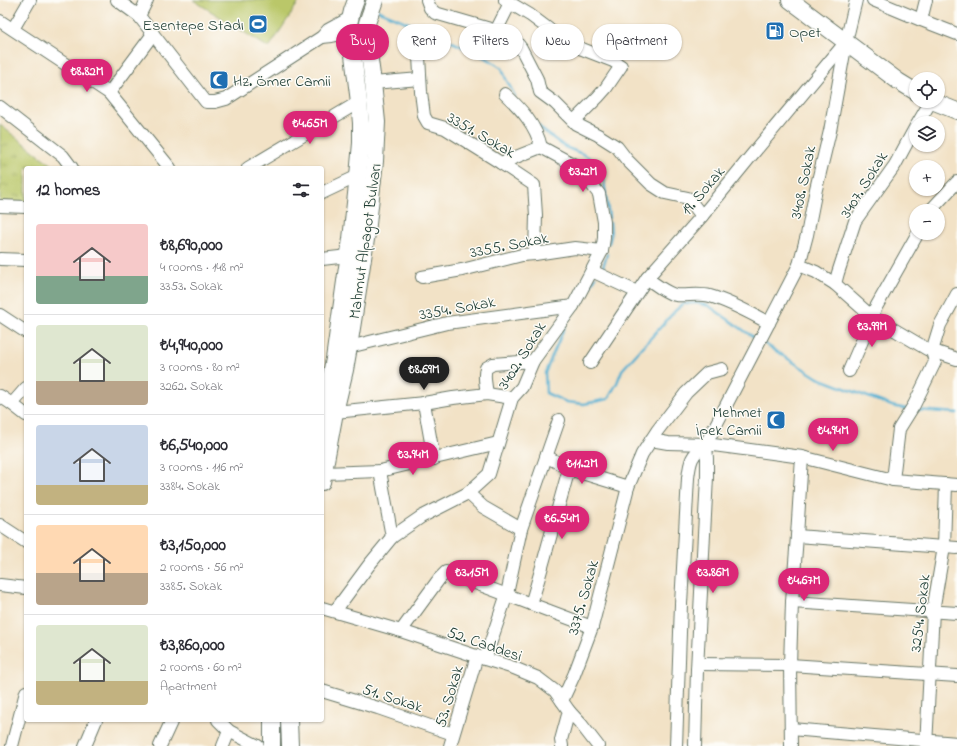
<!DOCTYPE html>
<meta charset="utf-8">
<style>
body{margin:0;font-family:"Indie Flower",sans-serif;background:#f2f2f3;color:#2b2b33;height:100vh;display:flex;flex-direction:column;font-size:15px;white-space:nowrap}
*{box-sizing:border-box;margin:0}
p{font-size:13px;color:#7c7c81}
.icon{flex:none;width:22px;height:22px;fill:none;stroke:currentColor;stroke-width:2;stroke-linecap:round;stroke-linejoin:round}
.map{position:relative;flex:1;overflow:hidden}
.panel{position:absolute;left:24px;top:166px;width:300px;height:556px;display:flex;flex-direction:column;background:#fff;border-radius:4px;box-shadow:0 1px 3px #0004}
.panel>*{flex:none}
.banner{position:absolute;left:336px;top:24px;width:380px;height:36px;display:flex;gap:8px}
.buttons{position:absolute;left:909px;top:72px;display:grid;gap:8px}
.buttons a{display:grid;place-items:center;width:36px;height:36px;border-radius:50%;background:#fff;box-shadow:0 1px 3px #0004;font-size:20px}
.price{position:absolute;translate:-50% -34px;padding:0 9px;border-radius:14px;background:#db2777;color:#fff;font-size:13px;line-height:26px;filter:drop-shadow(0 1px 2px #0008)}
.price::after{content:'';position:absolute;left:50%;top:24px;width:12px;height:9px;margin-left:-6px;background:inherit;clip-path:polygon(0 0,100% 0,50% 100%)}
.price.active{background:#222;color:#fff}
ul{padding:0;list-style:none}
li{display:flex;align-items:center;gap:12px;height:100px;padding:0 12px}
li+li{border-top:1px solid #e1e1e2}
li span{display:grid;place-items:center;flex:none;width:112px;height:80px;border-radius:4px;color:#555}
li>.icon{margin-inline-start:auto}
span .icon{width:48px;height:48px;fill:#fffc;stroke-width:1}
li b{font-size:17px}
h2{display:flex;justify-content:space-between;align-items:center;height:48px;padding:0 12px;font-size:17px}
.pill{padding:0 14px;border-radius:18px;background:#fff;box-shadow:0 1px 3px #0004;font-size:14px;line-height:36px}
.pill.active{background:#db2777;color:#fff}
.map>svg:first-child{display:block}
.grass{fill:#bac769;stroke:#6c824e}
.park{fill:url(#park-tufts);stroke:#6c824e}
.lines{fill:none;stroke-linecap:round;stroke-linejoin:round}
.stream{stroke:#51aed0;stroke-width:2.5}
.minor-casing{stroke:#697767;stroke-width:14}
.major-casing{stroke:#697767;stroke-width:18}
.minor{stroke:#fff;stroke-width:12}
.major{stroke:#fff;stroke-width:16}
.labels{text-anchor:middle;stroke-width:3;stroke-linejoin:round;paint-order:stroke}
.poi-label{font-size:16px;fill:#1f3d34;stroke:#fdfcf7;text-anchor:end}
.street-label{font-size:16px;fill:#1f3d34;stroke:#fdfcf7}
</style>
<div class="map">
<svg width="957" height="746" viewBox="0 0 957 746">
<defs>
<pattern id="park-tufts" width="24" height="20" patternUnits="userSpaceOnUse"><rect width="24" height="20" fill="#bac769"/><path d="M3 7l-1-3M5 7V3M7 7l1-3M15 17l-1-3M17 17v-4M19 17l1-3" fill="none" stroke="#97a357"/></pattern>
</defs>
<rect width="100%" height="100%" fill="#fdfcf7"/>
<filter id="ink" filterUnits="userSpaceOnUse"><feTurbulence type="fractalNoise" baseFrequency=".025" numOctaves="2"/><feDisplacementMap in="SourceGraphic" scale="8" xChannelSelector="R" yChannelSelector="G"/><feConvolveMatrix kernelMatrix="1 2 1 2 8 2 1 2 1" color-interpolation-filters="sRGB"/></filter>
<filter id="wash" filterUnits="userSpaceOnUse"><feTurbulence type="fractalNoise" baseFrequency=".012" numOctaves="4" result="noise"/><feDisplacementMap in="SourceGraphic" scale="16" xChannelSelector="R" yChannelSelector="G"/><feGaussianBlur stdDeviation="0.9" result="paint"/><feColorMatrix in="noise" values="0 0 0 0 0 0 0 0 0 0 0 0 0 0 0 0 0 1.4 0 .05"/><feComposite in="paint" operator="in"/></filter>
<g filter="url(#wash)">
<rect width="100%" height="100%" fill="#f2e2c6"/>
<path class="grass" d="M193 0H300L269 48Z"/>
<path class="park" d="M0 125 56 168H26V203L0 202Z"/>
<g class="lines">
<g class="stream">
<path d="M377 10 446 39 488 59 502 68 506 79 515 96"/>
<path d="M539 126 541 129 565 147 585 155 602 166 609 218"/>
<path d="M609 243 611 235 610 223"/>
<path d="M600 272 603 267 607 254"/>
<path d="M589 288 596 277"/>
<path d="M565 326 545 373 546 393 566 402 584 404 608 399 617 383 622 370 675 311 683 304 696 303 709 306 756 339"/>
<path d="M762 342 818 378 892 406 907 409"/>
<path d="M916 410 957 413"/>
</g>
</g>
</g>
<g filter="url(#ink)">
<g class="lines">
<defs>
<g id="minor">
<path d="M117 0 139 16 153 34 206 102H215L226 99 322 37 328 30 350 18"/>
<path d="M427 0 430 8 435 13 504 33 514 39 521 48 537 79 540 92 555 103 576 124 598 135 617 147 627 160 651 184 665 193 688 198 702 216"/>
<path d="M505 0 530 15 554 33 577 47 613 61 621 66 606 88 598 97 574 121"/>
<path d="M873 0 921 20 957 34"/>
<path d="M139 16 147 0"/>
<path d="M921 20 926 0"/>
<path d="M0 21 109 93 170 168"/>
<path d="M13 29 30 0"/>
<path d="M496 31 510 3"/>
<path d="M322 37 332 36 350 32"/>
<path d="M418 38 421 92 424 116 428 123 445 128 501 163 534 185 536 215 535 254"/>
<path d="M373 83 420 79"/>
<path d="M109 93 153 34"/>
<path d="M0 107 63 156 72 168"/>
<path d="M918 123 931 101"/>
<path d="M501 163 541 147"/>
<path d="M248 168 359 102"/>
<path d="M322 193 358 176"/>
<path d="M0 206 26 207"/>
<path d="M930 211 957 182"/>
<path d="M0 259 26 260"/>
<path d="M322 259 348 256"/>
<path d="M799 265 816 272 835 284 871 316 927 349 957 359"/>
<path d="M592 271 637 292"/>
<path d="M422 277 462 270 522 255 535 254 575 248 602 251"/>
<path d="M647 278C653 283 668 294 676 295 687 296 699 293 710 296 731 302 750 313 769 323"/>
<path d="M835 284 838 273 855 221 895 165 916 126"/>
<path d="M0 315 26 332"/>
<path d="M349 347 447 323 573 306"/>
<path d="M590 363 647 278 702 216 751 156 845 43"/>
<path d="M849 371 862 341 871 316 918 233"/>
<path d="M487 394C486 385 483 376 486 368L493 364 533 361"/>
<path d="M0 396 12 404 26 415"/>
<path d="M424 403 434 459"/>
<path d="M12 404 26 388"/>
<path d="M335 412 424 403 453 398 487 394 512 398"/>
<path d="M651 440 668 443 706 444 802 457 893 480 957 485"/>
<path d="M546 456 569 469 628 487"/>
<path d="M380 471 392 537"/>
<path d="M324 473 380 471 498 443"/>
<path d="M893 480 899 429 914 405 935 362 932 351 940 325 957 294"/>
<path d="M468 493 483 507 521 529"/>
<path d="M0 525 26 542"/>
<path d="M797 536 957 548"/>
<path d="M0 585 26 588"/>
<path d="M792 602 957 613"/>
<path d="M531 604C545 559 556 514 569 469"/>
<path d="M322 608 401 631 485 659 514 668 538 678 555 691 569 711 581 724 598 746"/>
<path d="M335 611 369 565 392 537 421 517 468 493 489 474 512 398 522 387 533 361 573 306 602 251 604 238V222L599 194 578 167 541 147C536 125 521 109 505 94"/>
<path d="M401 631 439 579 446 572C495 590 543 609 592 627"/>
<path d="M485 659 507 594 521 529 559 420"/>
<path d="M698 664 790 665 957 676"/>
<path d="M322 691 378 708 453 734"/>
<path d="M562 701 574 675 592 627 628 487 642 454 657 431 686 393 707 373 722 369"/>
<path d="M218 720 229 731 258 746"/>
<path d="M791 729 957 743"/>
<path d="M12 746 26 692"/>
<path d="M85 746 96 720"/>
<path d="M160 746 172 720"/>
<path d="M223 746 229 731"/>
<path d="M450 746 477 656"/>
<path d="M562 746 561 740 569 711"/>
<path d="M676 746 681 604 688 478C690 461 691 455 706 444L799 265 807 235 816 189 830 131 846 42 856 0"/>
<path d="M695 746 697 669 707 477V459L706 444"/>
<path d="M791 746 790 665 792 602 797 536 802 457"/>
<path d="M926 746 933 611 944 547 946 484"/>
</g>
<g id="major">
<path d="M790 0 898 81 916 92"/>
<path d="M932 101 957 111"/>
<path d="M322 421 334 359 351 239 358 176 361 143V123L359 102 349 24 352 11 356 0"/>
<path d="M322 482 335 412 345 370 349 347 367 233 375 161 377 122 373 83 366 30 367 23 375 0"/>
<path d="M272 720V746"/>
<path d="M289 720 290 746"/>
</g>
</defs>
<use href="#minor" class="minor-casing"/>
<use href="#major" class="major-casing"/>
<use href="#minor" class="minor"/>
<use href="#major" class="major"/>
</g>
</g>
<defs>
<symbol id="stadium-square" viewBox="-11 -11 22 22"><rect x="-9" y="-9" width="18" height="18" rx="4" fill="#1f6fb2" stroke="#fdfcf7"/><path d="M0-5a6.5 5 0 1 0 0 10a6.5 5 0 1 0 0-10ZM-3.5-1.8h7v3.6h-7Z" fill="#fff"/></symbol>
<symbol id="fuel-square" viewBox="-11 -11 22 22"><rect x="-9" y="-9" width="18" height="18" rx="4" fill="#1f6fb2" stroke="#fdfcf7"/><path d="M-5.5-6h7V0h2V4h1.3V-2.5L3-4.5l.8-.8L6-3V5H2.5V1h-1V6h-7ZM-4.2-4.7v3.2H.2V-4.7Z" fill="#fff"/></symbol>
<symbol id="mosque-square" viewBox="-11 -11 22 22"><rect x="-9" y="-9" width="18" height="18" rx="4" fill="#1f6fb2" stroke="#fdfcf7"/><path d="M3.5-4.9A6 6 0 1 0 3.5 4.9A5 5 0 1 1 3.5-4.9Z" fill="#fff"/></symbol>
</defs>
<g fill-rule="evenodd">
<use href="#stadium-square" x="247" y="13" width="22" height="22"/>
<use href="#fuel-square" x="764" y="20" width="22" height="22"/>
<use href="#mosque-square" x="208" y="69" width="22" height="22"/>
<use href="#mosque-square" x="765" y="409" width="22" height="22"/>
</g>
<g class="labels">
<g class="poi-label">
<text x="244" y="30">Esentepe Stadı</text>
<text x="789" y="37" text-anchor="start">Opet</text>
<text x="233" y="86" text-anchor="start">Hz. Ömer Camii</text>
<text x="762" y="417">Mehmet<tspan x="762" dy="18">İpek Camii</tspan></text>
</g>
<g class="street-label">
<text transform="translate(482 134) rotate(30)" y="6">3351. Sokak</text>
<text transform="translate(802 182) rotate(-78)" y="6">3408. Sokak</text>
<text transform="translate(863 184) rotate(-58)" y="6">3407. Sokak</text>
<text transform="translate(702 190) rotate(-50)" y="6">19. Sokak</text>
<text transform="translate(364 241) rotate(-82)" y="6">Mahmut Alpagot Bulvarı</text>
<text transform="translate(509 244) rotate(-11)" y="6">3355. Sokak</text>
<text transform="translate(457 307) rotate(-10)" y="6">3354. Sokak</text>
<text transform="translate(521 355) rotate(-58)" y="6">3402. Sokak</text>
<text transform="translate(582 597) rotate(-74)" y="6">3375. Sokak</text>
<text transform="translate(919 613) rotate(-83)" y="6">3254. Sokak</text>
<text transform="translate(485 643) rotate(19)" y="6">52. Caddesi</text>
<text transform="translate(448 696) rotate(-73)" y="6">53. Sokak</text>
<text transform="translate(393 697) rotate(18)" y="6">51. Sokak</text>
</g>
</g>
</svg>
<div class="buttons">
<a><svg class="icon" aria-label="locate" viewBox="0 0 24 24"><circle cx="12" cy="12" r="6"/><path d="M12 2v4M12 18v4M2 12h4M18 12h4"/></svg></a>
<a><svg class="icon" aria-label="layers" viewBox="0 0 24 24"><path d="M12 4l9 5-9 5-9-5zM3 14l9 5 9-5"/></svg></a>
<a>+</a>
<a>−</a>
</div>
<b class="price" style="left:87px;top:93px">₺8.82M</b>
<b class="price" style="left:310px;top:145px">₺4.65M</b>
<b class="price" style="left:583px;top:193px">₺3.2M</b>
<b class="price" style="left:872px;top:348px">₺3.99M</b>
<b class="price active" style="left:424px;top:391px">₺8.69M</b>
<b class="price" style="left:833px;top:452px">₺4.94M</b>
<b class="price" style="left:413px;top:476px">₺3.94M</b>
<b class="price" style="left:582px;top:485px">₺11.2M</b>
<b class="price" style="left:562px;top:540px">₺6.54M</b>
<b class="price" style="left:472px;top:594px">₺3.15M</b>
<b class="price" style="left:713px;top:594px">₺3.86M</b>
<b class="price" style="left:804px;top:602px">₺4.67M</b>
<div class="banner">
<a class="pill active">Buy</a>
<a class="pill">Rent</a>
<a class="pill">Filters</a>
<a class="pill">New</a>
<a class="pill">Apartment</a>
</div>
<section class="panel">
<h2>12 homes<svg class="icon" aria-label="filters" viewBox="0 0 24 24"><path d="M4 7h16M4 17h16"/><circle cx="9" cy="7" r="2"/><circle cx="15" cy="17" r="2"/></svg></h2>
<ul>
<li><span style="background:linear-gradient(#f6c9c9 65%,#7fa58c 0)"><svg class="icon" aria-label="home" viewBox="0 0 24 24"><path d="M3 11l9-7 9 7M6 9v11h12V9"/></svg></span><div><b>₺8,690,000</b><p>4 rooms · 148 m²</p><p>3353. Sokak</p></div></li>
<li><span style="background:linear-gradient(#dfe7d0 70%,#b9a48a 0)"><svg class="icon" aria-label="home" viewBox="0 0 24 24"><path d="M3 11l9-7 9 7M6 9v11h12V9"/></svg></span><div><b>₺4,940,000</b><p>3 rooms · 80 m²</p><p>3262. Sokak</p></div></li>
<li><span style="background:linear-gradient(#c9d6e8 75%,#c2b280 0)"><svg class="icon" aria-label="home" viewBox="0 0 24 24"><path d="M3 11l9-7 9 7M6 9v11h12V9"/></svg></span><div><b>₺6,540,000</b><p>3 rooms · 116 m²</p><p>3384. Sokak</p></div></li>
<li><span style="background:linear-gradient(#ffd9b3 60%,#b9a48a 0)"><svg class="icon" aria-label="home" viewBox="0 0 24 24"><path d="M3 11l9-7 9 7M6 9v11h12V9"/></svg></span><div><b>₺3,150,000</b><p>2 rooms · 56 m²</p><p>3385. Sokak</p></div></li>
<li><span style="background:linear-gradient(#dfe7d0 70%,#c2b280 0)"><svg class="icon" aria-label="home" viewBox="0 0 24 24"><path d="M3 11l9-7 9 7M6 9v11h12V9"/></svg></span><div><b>₺3,860,000</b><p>2 rooms · 60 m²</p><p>Apartment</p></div></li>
</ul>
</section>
</div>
